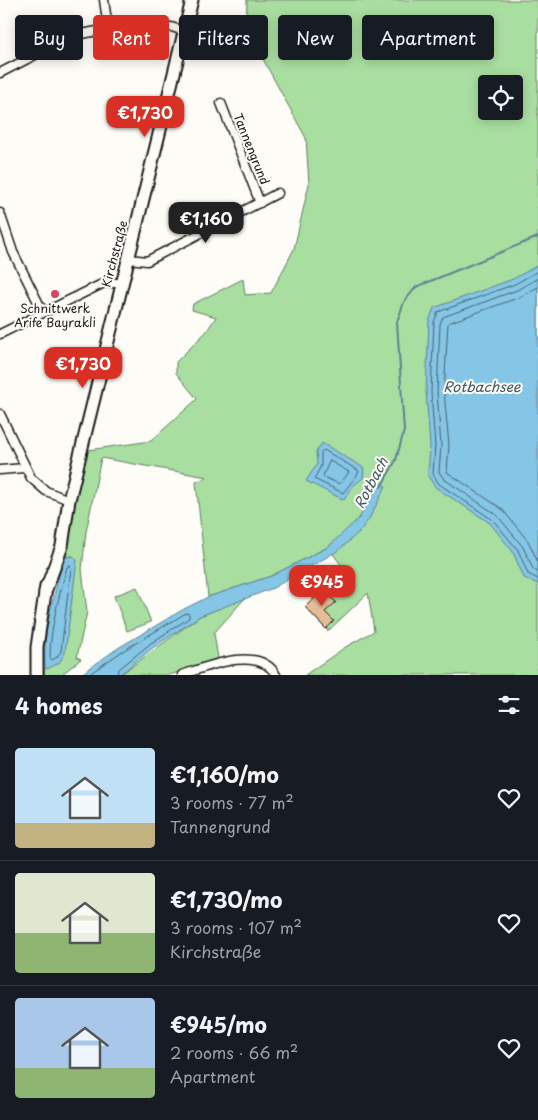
<!DOCTYPE html>
<meta charset="utf-8">
<style>
body{margin:0;font-family:"Playpen Sans",sans-serif;background:#20242c;color:#f1f3f6;height:100vh;display:flex;flex-direction:column;font-size:19px;white-space:nowrap}
*{box-sizing:border-box;margin:0}
p{font-size:16px;color:#9ea1a6}
.icon{flex:none;width:28px;height:28px;fill:none;stroke:currentColor;stroke-width:2;stroke-linecap:round;stroke-linejoin:round}
.map{position:relative;height:675px;overflow:hidden}
.details{display:flex;flex-direction:column;background:#171b24;flex:1}
.details>*{flex:none}
.top-card{position:absolute;left:15px;top:15px;width:509px;height:45px;display:flex;gap:10px}
.controls{position:absolute;left:478px;top:75px;display:grid;gap:10px}
.controls a{display:grid;place-items:center;width:45px;height:45px;border-radius:5px;background:#171b24;box-shadow:0 2px 12px #0003;font-size:25px}
.price{position:absolute;translate:-50% -42px;padding:0 11px;border-radius:10px;background:#d93025;color:#fff;font-size:16px;line-height:32px;filter:drop-shadow(0 1px 2px #0008)}
.price::after{content:'';position:absolute;left:50%;top:30px;width:15px;height:11px;margin-left:-8px;background:inherit;clip-path:polygon(0 0,100% 0,50% 100%)}
.price.active{background:#222;color:#fff}
ul{padding:0;list-style:none}
li{display:flex;align-items:center;gap:15px;height:125px;padding:0 15px}
li+li{border-top:1px solid #363941}
li span{display:grid;place-items:center;flex:none;width:140px;height:100px;border-radius:5px;color:#555}
li>.icon{margin-inline-start:auto}
span .icon{width:60px;height:60px;fill:#fffc;stroke-width:1}
li b{font-size:21px}
h2{display:flex;justify-content:space-between;align-items:center;height:60px;padding:0 15px;font-size:21px}
.pill{padding:0 18px;border-radius:5px;background:#171b24;box-shadow:0 2px 12px #0003;font-size:18px;line-height:45px}
.pill.active{background:#d93025;color:#fff}
.map>svg:first-child{display:block}
.green{fill:#a9dea1;stroke:#627d5e;fill-rule:evenodd}
.water{fill:#85c6e6;stroke:#5b8295}
.lines{fill:none;stroke-linecap:round;stroke-linejoin:round}
.shore{stroke:#46606d;stroke-width:1}
.stream{stroke:#5b8295;stroke-width:2}
.building{fill:#e5bd96;stroke:#1c1c1c}
.street-casing{stroke:#1c1c1c;stroke-width:11}
.secondary-casing{stroke:#1c1c1c;stroke-width:15}
.street{stroke:#fdfcf7;stroke-width:8}
.secondary{stroke:#fdfcf7;stroke-width:11}
.poi-dot{fill:#d1495b;stroke:#fdfcf7;stroke-width:2}
.labels{text-anchor:middle;stroke-width:4;stroke-linejoin:round;paint-order:stroke}
.street-label{font-size:12px;fill:#1c1c1c;stroke:#fdfcf7}
.poi-label{font-size:12px;fill:#1c1c1c;stroke:#fdfcf7}
.water-label{font-size:14px;font-style:italic;fill:#415863;stroke:#fdfcf7}
</style>
<div class="map">
<svg width="538" height="675" viewBox="0 0 538 675">
<rect width="100%" height="100%" fill="#fdfcf7"/>
<filter id="ink" filterUnits="userSpaceOnUse"><feTurbulence type="fractalNoise" baseFrequency=".02" numOctaves="2"/><feDisplacementMap in="SourceGraphic" scale="10" xChannelSelector="R" yChannelSelector="G"/><feConvolveMatrix kernelMatrix="1 2 1 2 8 2 1 2 1" color-interpolation-filters="sRGB"/></filter>
<g filter="url(#ink)">
<g class="green">
<path d="M247 0H538V675H305L344 648 374 631 368 593 328 631 305 607 345 570 328 547 271 576 208 597 196 482 207 477 101 458 86 532 82 569 87 612 77 657 81 659 61 675H44L45 667 47 668 73 556 66 557 73 501 88 450 151 441 197 399 176 373V362L206 332 216 317 192 310 193 304 243 279 245 295 271 293 294 249 309 184 306 138 246 28ZM486 84H514V111H486Z"/>
<path d="M137 587 151 622 127 631 114 596Z"/>
<path d="M246 597 214 633 218 658 170 675H120L200 616Z"/>
</g>
<g class="water">
<path d="M538 265V584L524 578 513 552 490 523 435 487 428 476 430 446 426 392 429 321 434 308 513 279Z"/>
<path d="M322 443 364 468 363 478 353 486 344 500 306 481 317 464 316 452Z"/>
<path d="M377 482 386 486 369 519 360 531 339 550 273 588 200 616 154 647 119 675H80L118 648 184 609 208 597 271 576 328 547 360 517Z"/>
<path d="M73 556 77 560 65 653 59 663 47 669 45 667C42 632 54 596 63 562L66 557Z"/>
</g>
<g class="lines">
<g class="shore">
<path d="M538 271 515 284 438 312 434 322 431 392 435 446 433 474 439 484 493 520 518 550 528 574 538 579"/>
<path d="M538 278 517 290 443 317 440 324 437 392 441 446 439 472 444 479 497 515 523 547 533 569 538 572"/>
<path d="M538 287 520 297 448 323 444 392 449 445 447 472 502 509 528 541 538 562"/>
<path d="M324 450 359 471C358 476 347 487 343 493L314 479 321 466V453Z"/>
<path d="M330 461 349 472 340 484 323 477Z"/>
<path d="M70 565 71 568 61 651 57 657 52 660 50 658C50 627 59 597 67 567Z"/>
<path d="M88 675 121 652 186 613 189 614V618L151 643 119 669 117 675"/>
</g>
<g class="stream">
<path d="M381 487 396 460 404 431 397 322 404 302 416 287 538 237"/>
<path d="M537 669 538 670"/>
</g>
</g>
<path class="building" d="M327 586 332 591 328 595 336 602 325 612 334 621 326 629 305 607Z"/>
<g class="lines">
<defs>
<g id="street">
<path d="M104 0 108 28"/>
<path d="M0 73 72 36 132 24 164 25 185 31"/>
<path d="M221 103 260 203"/>
<path d="M0 213 13 252 43 312"/>
<path d="M129 259 147 261 278 193"/>
<path d="M0 334 104 283H122"/>
<path d="M0 414 31 478 46 491 69 500"/>
<path d="M0 470 24 468"/>
<path d="M182 675C208 666 259 645 276 675"/>
</g>
<g id="secondary">
<path d="M45 592 62 546 69 500 192 0"/>
<path d="M37 675V647L46 586"/>
</g>
</defs>
<use href="#street" class="street-casing"/>
<use href="#secondary" class="secondary-casing"/>
<use href="#street" class="street"/>
<use href="#secondary" class="secondary"/>
</g>
</g>
<circle class="poi-dot" cx="55" cy="294" r="5"/>
<g class="labels">
<g class="street-label">
<text transform="translate(251 149) rotate(68)" y="4">Tannengrund</text>
<text transform="translate(115 254) rotate(-75)" y="4">Kirchstraße</text>
</g>
<g class="poi-label">
<text x="55" y="313">Schnittwerk<tspan x="55" dy="14">Arife Bayrakli</tspan></text>
</g>
<g class="water-label">
<text x="482" y="392">Rotbachsee</text>
<text transform="translate(371 483) rotate(-62)" y="5">Rotbach</text>
</g>
</g>
</svg>
<div class="controls">
<a><svg class="icon" aria-label="locate" viewBox="0 0 24 24"><circle cx="12" cy="12" r="6"/><path d="M12 2v4M12 18v4M2 12h4M18 12h4"/></svg></a>
</div>
<b class="price" style="left:145px;top:138px">€1,730</b>
<b class="price active" style="left:206px;top:244px">€1,160</b>
<b class="price" style="left:83px;top:389px">€1,730</b>
<b class="price" style="left:322px;top:607px">€945</b>
<div class="top-card">
<a class="pill">Buy</a>
<a class="pill active">Rent</a>
<a class="pill">Filters</a>
<a class="pill">New</a>
<a class="pill">Apartment</a>
</div>
</div>
<section class="details">
<h2>4 homes<svg class="icon" aria-label="filters" viewBox="0 0 24 24"><path d="M4 7h16M4 17h16"/><circle cx="9" cy="7" r="2"/><circle cx="15" cy="17" r="2"/></svg></h2>
<ul>
<li><span style="background:linear-gradient(#bfe0f5 75%,#c2b280 0)"><svg class="icon" aria-label="home" viewBox="0 0 24 24"><path d="M3 11l9-7 9 7M6 9v11h12V9"/></svg></span><div><b>€1,160/mo</b><p>3 rooms · 77 m²</p><p>Tannengrund</p></div><svg class="icon" aria-label="heart" viewBox="0 0 24 24"><path d="M12 20l-8-8c-3-5 5-10 8-4 3-6 11-1 8 4z"/></svg></li>
<li><span style="background:linear-gradient(#dfe7d0 60%,#8fb573 0)"><svg class="icon" aria-label="home" viewBox="0 0 24 24"><path d="M3 11l9-7 9 7M6 9v11h12V9"/></svg></span><div><b>€1,730/mo</b><p>3 rooms · 107 m²</p><p>Kirchstraße</p></div><svg class="icon" aria-label="heart" viewBox="0 0 24 24"><path d="M12 20l-8-8c-3-5 5-10 8-4 3-6 11-1 8 4z"/></svg></li>
<li><span style="background:linear-gradient(#a9c7e8 70%,#8fb573 0)"><svg class="icon" aria-label="home" viewBox="0 0 24 24"><path d="M3 11l9-7 9 7M6 9v11h12V9"/></svg></span><div><b>€945/mo</b><p>2 rooms · 66 m²</p><p>Apartment</p></div><svg class="icon" aria-label="heart" viewBox="0 0 24 24"><path d="M12 20l-8-8c-3-5 5-10 8-4 3-6 11-1 8 4z"/></svg></li>
</ul>
</section>
